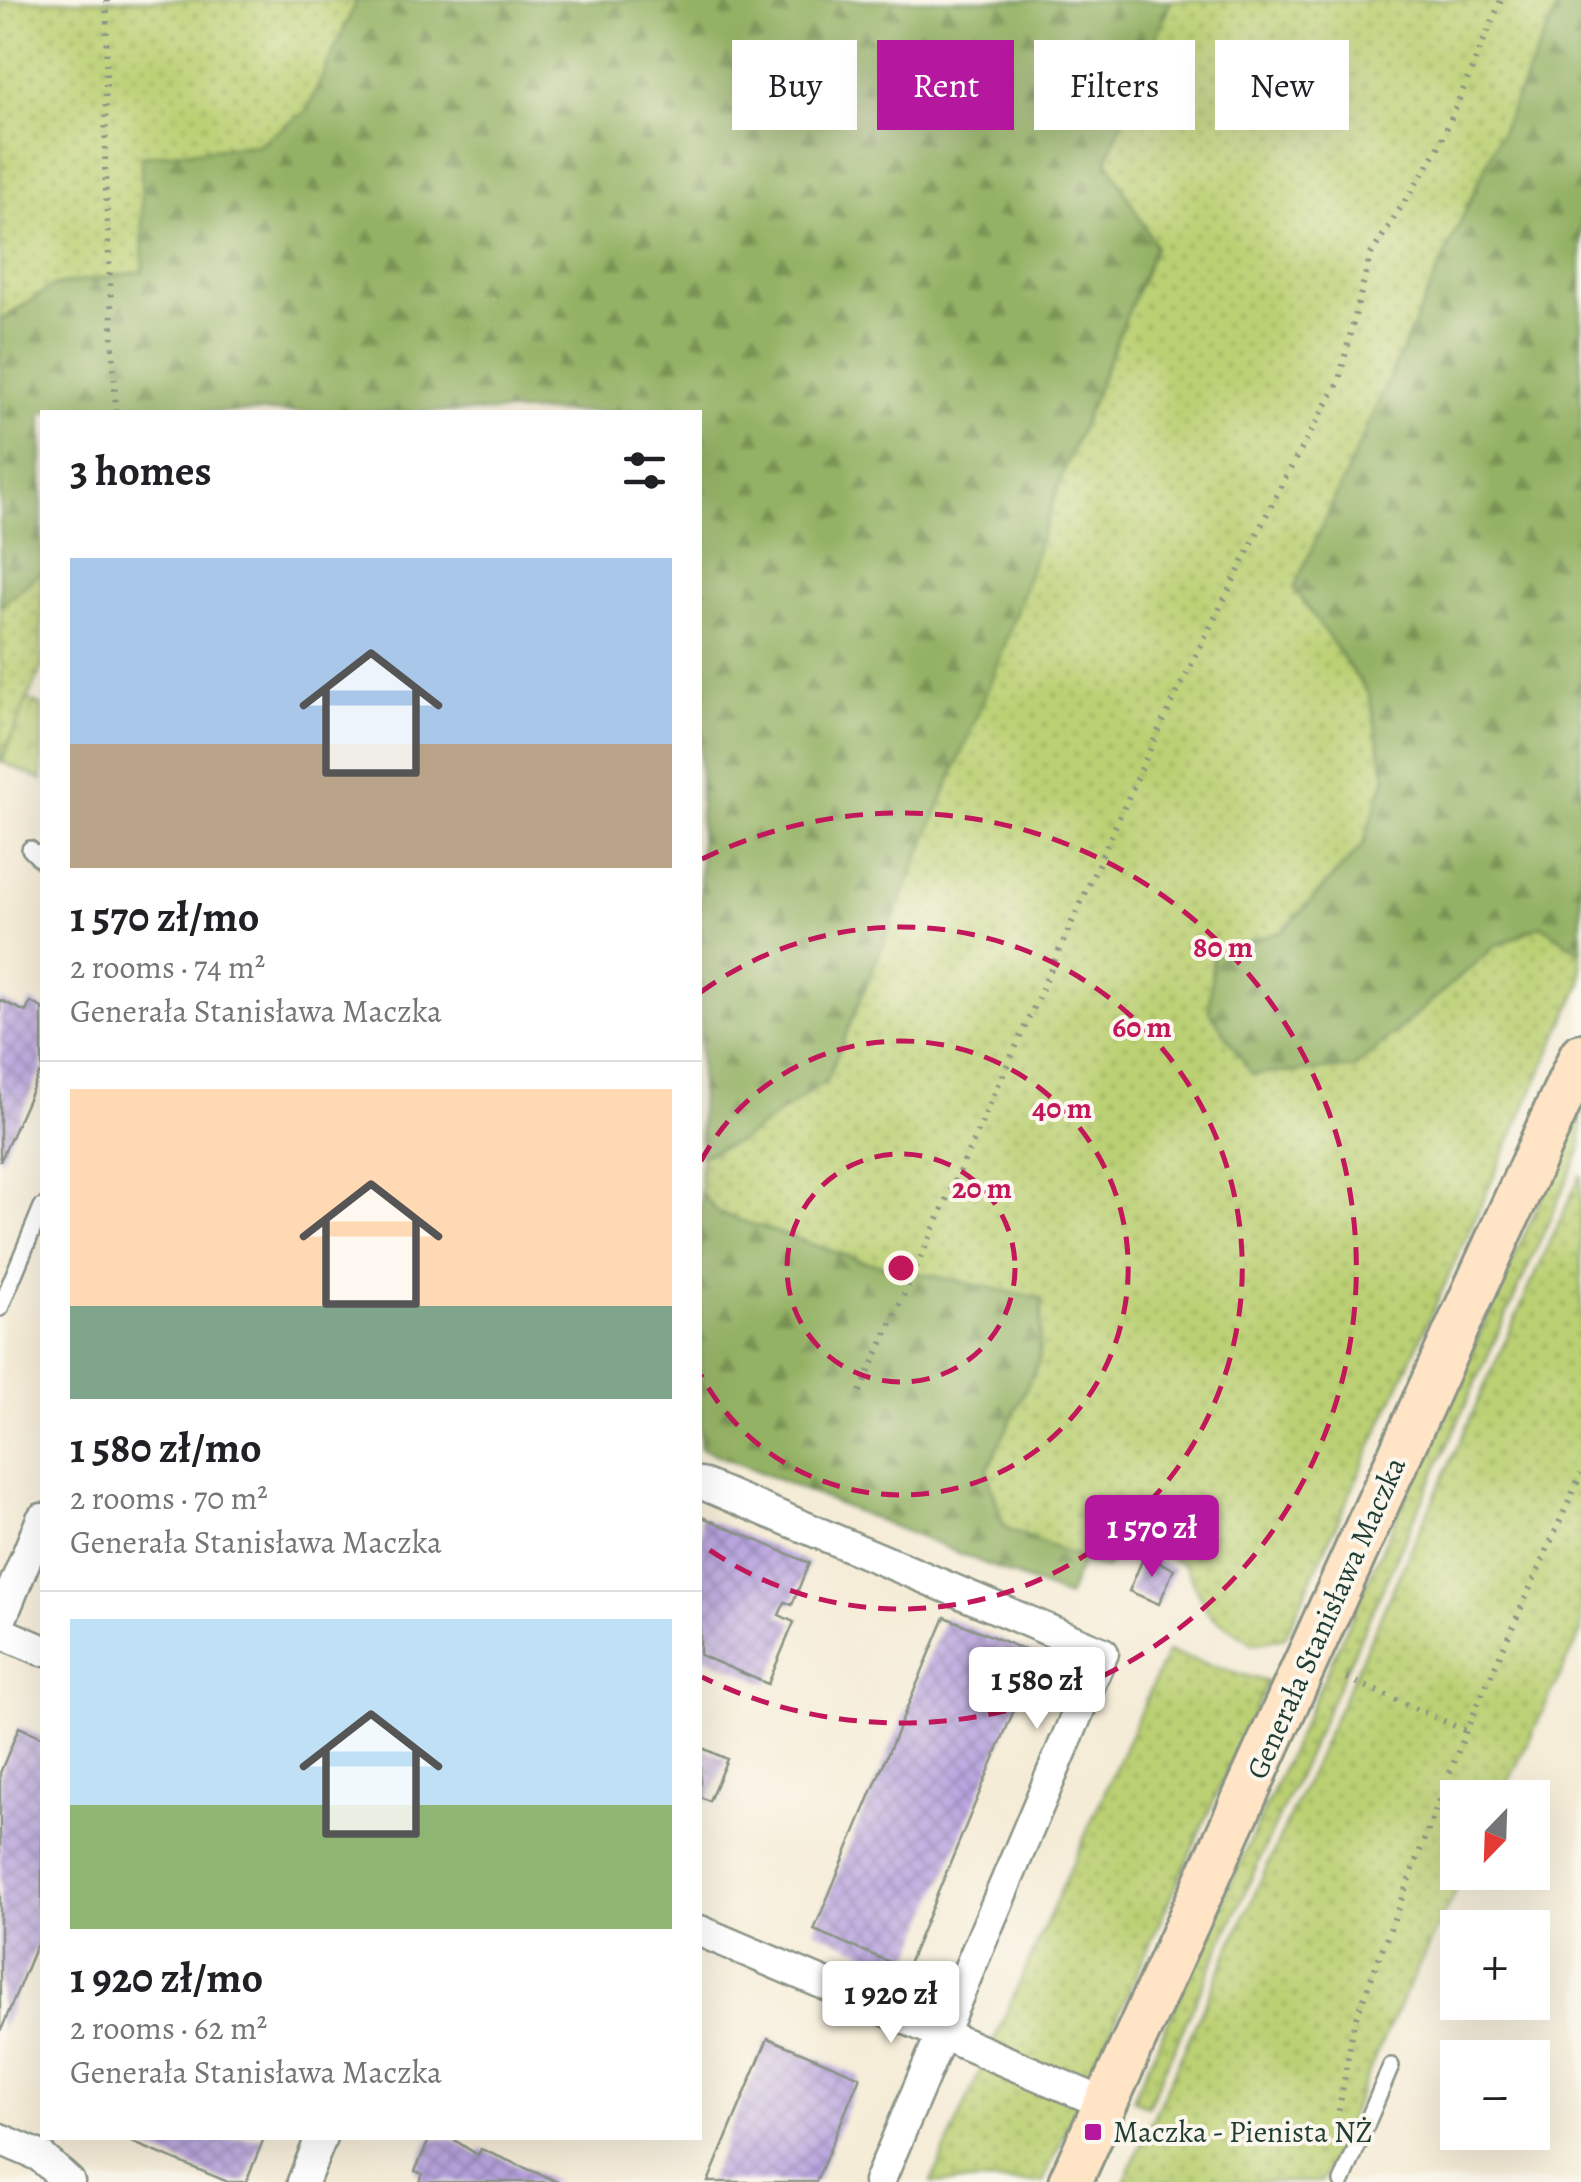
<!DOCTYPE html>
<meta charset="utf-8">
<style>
body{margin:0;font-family:Alegreya,serif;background:#f2f2f2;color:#202124;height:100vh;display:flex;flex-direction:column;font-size:38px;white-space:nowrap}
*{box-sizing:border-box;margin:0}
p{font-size:32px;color:#757577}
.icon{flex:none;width:55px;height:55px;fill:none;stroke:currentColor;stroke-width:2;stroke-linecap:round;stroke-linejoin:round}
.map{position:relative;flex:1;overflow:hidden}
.drawer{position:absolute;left:40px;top:410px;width:662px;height:1730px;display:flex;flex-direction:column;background:#fff;border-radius:0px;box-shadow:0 10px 40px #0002}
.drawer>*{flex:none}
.hud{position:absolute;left:732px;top:40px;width:698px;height:90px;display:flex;gap:20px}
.needle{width:65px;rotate:203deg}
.controls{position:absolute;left:1440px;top:1780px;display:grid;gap:20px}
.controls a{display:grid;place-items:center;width:110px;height:110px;border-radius:0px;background:#fff;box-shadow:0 10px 40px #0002;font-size:50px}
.price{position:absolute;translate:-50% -85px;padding:0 22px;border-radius:10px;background:#fff;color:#222;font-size:32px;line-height:65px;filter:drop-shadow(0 2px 5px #0008)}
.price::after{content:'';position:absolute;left:50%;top:60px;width:30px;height:22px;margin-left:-15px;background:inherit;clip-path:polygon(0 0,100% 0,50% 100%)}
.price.selected{background:#b5179e;color:#fff}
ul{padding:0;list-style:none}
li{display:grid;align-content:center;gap:20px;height:530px;padding:0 30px}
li+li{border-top:2px solid #e0e0e0}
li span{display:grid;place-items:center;height:310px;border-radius:0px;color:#555}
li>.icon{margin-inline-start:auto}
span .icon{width:180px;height:180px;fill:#fffc;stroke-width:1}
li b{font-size:42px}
h2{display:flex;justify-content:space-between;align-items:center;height:120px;padding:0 30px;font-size:42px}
.pill{padding:0 35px;border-radius:0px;background:#fff;box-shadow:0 10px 40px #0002;font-size:35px;line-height:90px}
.pill.selected{background:#b5179e;color:#fff}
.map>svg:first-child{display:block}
.grass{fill:url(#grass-dots);stroke:#6d8654;stroke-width:2.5}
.forest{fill:url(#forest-firs);stroke:#5a784c;stroke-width:2.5}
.park{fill:url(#park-crowns);stroke:#6d8654;stroke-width:2.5}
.building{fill:url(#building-cross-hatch)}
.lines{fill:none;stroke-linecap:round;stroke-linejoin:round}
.lane-casing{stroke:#8a9486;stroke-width:20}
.street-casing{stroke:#8a9486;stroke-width:35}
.secondary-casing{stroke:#8a9486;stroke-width:48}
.path{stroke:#8a9486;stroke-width:6;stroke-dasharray:2.5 8;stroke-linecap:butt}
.lane{stroke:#fff;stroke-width:15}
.street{stroke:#fff;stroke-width:30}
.secondary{stroke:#ffe4c6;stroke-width:42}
.ring{fill:none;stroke:#c2185b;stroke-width:5;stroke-dasharray:18 12}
.poi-dot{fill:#b5179e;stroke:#fbf7ec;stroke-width:4}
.labels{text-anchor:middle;stroke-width:8;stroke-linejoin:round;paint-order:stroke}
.street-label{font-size:30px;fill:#1f3d34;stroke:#fbf7ec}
.poi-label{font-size:30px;fill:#1f3d34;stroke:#fbf7ec;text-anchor:start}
.centre{fill:#c2185b;stroke:#fbf7ec;stroke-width:5}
.ring-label{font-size:30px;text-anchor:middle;font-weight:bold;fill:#c2185b;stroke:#fbf7ec;stroke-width:8;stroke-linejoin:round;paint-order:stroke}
</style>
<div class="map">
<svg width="1581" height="2182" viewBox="0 0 1581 2182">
<defs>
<pattern id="grass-dots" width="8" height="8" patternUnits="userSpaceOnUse" patternTransform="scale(2.5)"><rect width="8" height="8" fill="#bbd073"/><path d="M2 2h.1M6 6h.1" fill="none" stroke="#97aa5f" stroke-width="1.8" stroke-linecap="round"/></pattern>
<pattern id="forest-firs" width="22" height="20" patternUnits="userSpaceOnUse" patternTransform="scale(2.5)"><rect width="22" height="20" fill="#94b265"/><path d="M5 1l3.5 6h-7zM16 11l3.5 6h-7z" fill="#789254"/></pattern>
<pattern id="park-crowns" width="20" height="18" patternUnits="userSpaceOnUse" patternTransform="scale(2.5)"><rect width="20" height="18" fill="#bbd073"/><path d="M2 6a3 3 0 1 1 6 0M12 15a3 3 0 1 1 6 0" fill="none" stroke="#97aa5f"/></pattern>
<pattern id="building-cross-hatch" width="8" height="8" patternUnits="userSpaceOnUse" patternTransform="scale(2.5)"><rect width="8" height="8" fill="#b9a4e0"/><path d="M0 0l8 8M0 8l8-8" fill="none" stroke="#9687b6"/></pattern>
</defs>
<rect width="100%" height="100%" fill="#fbf7ec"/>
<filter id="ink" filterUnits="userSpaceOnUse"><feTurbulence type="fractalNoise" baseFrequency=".01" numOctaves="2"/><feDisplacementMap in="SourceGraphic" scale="20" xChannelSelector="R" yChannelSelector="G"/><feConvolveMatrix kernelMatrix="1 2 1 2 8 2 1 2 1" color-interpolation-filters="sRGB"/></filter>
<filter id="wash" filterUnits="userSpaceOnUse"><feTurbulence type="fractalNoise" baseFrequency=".0048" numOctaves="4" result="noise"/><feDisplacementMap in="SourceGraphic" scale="40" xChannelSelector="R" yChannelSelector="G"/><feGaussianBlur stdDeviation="2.25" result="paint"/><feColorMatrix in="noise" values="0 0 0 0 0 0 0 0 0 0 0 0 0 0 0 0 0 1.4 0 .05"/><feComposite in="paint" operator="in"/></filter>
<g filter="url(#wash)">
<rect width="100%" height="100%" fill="#f5ecd7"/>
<g class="grass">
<path d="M0 0H357L307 111 258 145 141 156 144 271 53 286 0 321Z"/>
<path d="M1171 0H1561L1325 528 1319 622 1369 695 1386 777 1363 845 1283 931 1354 1068 1495 946 1542 924 1581 952V984L1285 1637 1254 1644 1209 1614 1184 1565 1135 1538 1105 1569 1004 1527 987 1470 1039 1361 1041 1299 862 1261 718 1213 700 1192 701 1154 998 664 1065 467 1155 246 1107 159Z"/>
<path d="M42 571V666L0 763V606Z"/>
<path d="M1581 1110V1150L1148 2106 1133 2099Z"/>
<path d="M1581 1174V1633L1501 1797 1458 1798V1872L1464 1873 1382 2041 1322 2182H1124Z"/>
<path d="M1167 1652 1267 1682 1043 2182H931Z"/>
</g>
<g class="forest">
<path d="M357 0H1171L1107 159 1155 246 1065 467 998 664 827 1080 740 1141 700 1156V412H42V571L0 606V321L53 286 143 271 141 156 257 145 307 111Z"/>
<path d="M1561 0H1581V952L1541 925 1495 946 1354 1068 1252 1074 1209 1010 1213 951 1283 931 1363 845 1386 777 1369 695 1294 588Z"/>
<path d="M700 1192 718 1213 862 1261 1042 1299 1039 1360 987 1470 1004 1527 1083 1560 1067 1597 700 1448Z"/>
</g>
<path class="park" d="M27 699 42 706V780L2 762Z"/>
<g id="blocks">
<g class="building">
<path d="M0 1000 26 1012 30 1002 42 1008V1076L39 1074 0 1162Z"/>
<path d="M700 1516 809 1563 792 1605 785 1602 779 1615 794 1622 768 1684 700 1655Z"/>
<path d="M1144 1556 1174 1569 1159 1604 1129 1591Z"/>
<path d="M945 1617 1037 1655 906 1969 814 1930Z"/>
<path d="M19 1727 42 1737V1931L0 2033V1773Z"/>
<path d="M700 1747 727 1759 709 1801 700 1797Z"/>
<path d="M768 2038 860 2077 816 2182H708Z"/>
<path d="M122 2138H264L246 2182H228Z"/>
<path d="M430 2138H451L478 2155 481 2149 558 2182H420L423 2174 415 2171Z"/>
</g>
</g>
</g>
<g filter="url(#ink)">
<use href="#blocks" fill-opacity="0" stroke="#8a9486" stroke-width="2.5"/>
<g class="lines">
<defs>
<g id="lane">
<path d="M30 849 42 861"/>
<path d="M0 1308 42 1207"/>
<path d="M1342 2182 1391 2066"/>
</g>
<g id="street">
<path d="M700 1483 1103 1653 879 2182"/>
<path d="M0 1621 42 1519"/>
<path d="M0 1632 42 1650"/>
<path d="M700 1931 1106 2104"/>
<path d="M0 2139 40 2156 69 2182"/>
<path d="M303 2182 321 2138"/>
</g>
<path id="secondary" d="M1070 2182 1581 1055"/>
</defs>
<use href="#lane" class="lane-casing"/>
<use href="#street" class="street-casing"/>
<use href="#secondary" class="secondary-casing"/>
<g class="path">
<path d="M107 0 105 172 116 412"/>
<path d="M860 1392 1161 725 1284 480 1338 384 1370 256 1438 149 1501 0"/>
<path d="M1347 1678 1466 1731"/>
<path d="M1337 2121 1354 2023 1466 1731 1581 1474"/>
</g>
<use href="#lane" class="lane"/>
<use href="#street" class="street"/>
<use href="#secondary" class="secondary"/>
</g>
</g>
<g class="ring">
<circle cx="901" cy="1268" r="114"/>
<path d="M701 1161A227 227 0 1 1 701 1375"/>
<path d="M701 992A341 341 0 1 1 701 1544"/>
<path d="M702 859A455 455 0 1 1 702 1677"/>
</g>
<rect class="poi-dot" x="1083" y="2122" width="20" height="20" rx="5"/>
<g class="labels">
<g class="street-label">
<text transform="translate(1326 1618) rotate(-66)" y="10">Generała Stanisława Maczka</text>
</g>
<g class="poi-label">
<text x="1113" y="2142">Maczka - Pienista NŻ</text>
</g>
</g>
<circle cx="901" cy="1268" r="15" class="centre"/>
<g class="ring-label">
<text x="1223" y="957">80 m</text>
<text x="1142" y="1037">60 m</text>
<text x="1062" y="1118">40 m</text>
<text x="982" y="1198">20 m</text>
</g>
</svg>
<div class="controls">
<a><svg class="needle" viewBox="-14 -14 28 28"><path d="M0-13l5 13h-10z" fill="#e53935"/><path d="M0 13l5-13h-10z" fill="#757577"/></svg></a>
<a>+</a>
<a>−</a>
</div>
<b class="price selected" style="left:1152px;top:1580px">1 570 zł</b>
<b class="price" style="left:1037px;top:1732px">1 580 zł</b>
<b class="price" style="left:891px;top:2046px">1 920 zł</b>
<div class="hud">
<a class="pill">Buy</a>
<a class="pill selected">Rent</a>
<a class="pill">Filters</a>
<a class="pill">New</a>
</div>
<section class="drawer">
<h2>3 homes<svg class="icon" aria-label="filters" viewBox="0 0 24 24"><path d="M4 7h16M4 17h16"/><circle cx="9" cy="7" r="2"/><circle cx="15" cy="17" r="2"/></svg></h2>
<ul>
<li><span style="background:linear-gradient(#a9c7e8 60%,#b9a48a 0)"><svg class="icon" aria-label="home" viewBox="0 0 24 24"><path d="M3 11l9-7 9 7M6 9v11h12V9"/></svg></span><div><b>1 570 zł/mo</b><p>2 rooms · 74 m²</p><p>Generała Stanisława Maczka</p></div></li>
<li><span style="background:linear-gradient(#ffd9b3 70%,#7fa58c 0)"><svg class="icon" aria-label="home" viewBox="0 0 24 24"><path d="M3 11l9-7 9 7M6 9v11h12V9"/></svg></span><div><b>1 580 zł/mo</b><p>2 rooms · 70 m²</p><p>Generała Stanisława Maczka</p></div></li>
<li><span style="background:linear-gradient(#bfe0f5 60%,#8fb573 0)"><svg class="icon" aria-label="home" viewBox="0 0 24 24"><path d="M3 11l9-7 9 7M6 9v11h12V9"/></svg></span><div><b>1 920 zł/mo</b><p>2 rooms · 62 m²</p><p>Generała Stanisława Maczka</p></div></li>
</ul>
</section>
</div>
